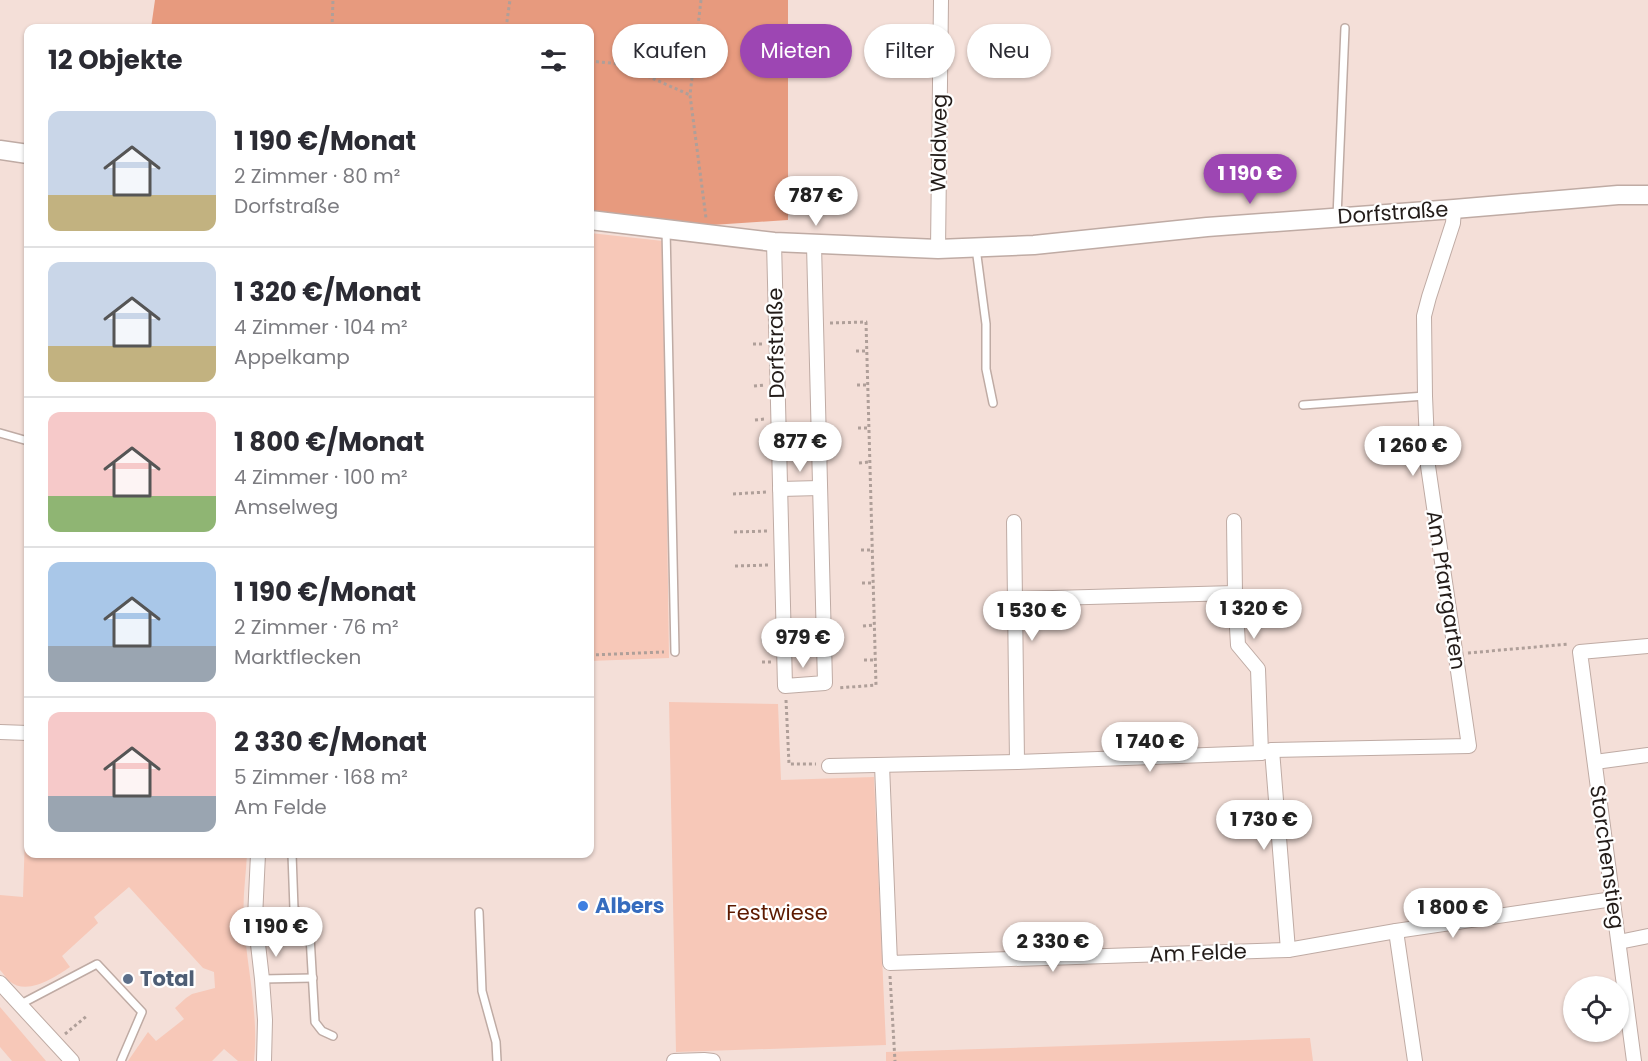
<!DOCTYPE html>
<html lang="de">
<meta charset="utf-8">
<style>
body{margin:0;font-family:Poppins,sans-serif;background:#f2f2f3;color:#2b2b33;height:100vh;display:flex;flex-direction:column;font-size:22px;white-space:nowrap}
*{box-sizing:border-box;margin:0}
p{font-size:20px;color:#7c7c81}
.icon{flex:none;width:33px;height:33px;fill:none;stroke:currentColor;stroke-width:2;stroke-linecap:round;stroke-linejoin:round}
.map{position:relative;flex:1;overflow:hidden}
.details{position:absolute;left:24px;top:24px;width:570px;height:834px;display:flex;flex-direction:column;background:#fff;border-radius:12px;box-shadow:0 2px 4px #0004}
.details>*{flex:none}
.hud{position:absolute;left:612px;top:24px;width:570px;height:54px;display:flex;gap:12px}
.tools{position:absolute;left:1563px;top:976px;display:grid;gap:12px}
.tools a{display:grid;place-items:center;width:66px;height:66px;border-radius:50%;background:#fff;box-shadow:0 2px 4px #0004;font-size:30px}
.price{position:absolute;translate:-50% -51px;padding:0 14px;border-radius:21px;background:#fff;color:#222;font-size:20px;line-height:39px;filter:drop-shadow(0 2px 3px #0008)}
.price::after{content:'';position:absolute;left:50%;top:36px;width:18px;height:14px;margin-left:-9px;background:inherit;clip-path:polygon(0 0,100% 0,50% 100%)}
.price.active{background:#9d46b3;color:#fff}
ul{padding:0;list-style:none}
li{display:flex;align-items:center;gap:18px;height:150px;padding:0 24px}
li+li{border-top:2px solid #e1e1e2}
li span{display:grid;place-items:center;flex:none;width:168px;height:120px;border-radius:12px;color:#555}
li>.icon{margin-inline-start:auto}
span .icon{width:72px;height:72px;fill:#fffc;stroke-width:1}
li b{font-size:26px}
h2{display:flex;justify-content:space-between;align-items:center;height:72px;padding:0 24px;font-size:26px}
.tag{padding:0 21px;border-radius:27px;background:#fff;box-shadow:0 2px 4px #0004;font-size:21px;line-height:54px}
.tag.active{background:#9d46b3;color:#fff}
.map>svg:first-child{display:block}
.green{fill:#f7c8b8}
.forest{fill:#e79a7e}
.water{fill:#5b8fc6}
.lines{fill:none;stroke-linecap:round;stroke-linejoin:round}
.service-casing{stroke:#bfaba4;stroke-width:10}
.minor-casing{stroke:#bfaba4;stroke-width:16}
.tertiary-casing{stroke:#bfaba4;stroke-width:21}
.path{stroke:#af9f99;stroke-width:3;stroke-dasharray:3 3;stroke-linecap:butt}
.service{stroke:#fff;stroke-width:7}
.minor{stroke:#fff;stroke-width:14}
.tertiary{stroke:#fff;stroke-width:18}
.shop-dot{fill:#3f7fe0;stroke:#fff;stroke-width:2}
.service-dot{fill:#5c6f8a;stroke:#fff;stroke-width:2}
.labels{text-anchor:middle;stroke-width:4.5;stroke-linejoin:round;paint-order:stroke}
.street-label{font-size:21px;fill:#231c19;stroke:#fff}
.shop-label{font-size:21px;font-weight:bold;fill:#366cbe;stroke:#fff;text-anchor:start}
.park-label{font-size:21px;fill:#5d1a00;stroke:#fff}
.service-label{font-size:21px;font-weight:bold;fill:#4e5e75;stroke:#fff;text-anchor:start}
</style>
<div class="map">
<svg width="1648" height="1061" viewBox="0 0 1648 1061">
<rect width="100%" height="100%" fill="#f4dfd8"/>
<g class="green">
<path d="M590 233 663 241 669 658 590 661Z"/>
<path d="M669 702 778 704 781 780 874 777 886 1045 676 1052Z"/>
<path d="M28 743V854H247C246 876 242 900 244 923 247 969 259 1014 254 1061H238L224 1049 212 1061H128L148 1032 156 1041 184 1019 175 1008 186 998 192 994 215 988 214 972 203 968 129 887 94 917 98 923 62 956 70 967C54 978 27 996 9 981 6 978 3 973 0 970V895L23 897Z"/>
<path d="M0 1007 46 1061H12L0 1047Z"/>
<path d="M1310 1038 1313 1061H886V1052Z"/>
</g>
<path class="forest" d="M155 0H788V220L697 226 590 214V28H151Z"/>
<path class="water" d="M818 176 830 178 835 181C839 195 838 202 830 214H818L810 205 805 194 808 183Z"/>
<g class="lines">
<defs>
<g id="service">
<path d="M1337 217 1345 28"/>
<path d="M666 229 675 652"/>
<path d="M976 248 986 324V369L993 403"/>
<path d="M1303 405 1425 396"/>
<path d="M0 433 28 441"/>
<path d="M292 854 294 909 309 919 315 1022 322 1031 333 1036"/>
<path d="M479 912 482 991 496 1042 497 1061"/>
<path d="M262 979 313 978"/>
<path d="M19 1005 97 964 142 1012 121 1061"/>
</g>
<g id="minor">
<path d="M774 242 785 686 825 683 814 245"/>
<path d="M938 249 941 0"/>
<path d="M780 489 820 488"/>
<path d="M1234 521 1235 593 1238 645 1258 669 1261 753"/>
<path d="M1014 522 1017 762"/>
<path d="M1015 599 1235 593"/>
<path d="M0 732 28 733"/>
<path d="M1272 750 1288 950"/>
<path d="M1595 762 1648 755"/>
<path d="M882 765 890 963 1288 950 1396 931 1613 899"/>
<path d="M829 766 1017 762 1261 753 1272 750 1469 746 1428 466 1425 396 1424 316 1429 297 1453 223 1454 209"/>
<path d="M258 854 255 918 262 979 265 1020 264 1061"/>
<path d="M1396 931 1415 1061"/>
<path d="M1619 942 1648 936"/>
<path d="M0 983 72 1061"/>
<path d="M674 1061 704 1060 713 1061"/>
<path d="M1634 1061 1580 652 1648 646"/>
</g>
<g id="tertiary">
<path d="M0 150 28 154"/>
<path d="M590 220 774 242 938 249 1034 245 1207 227 1454 209 1618 195H1648"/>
</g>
</defs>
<use href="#service" class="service-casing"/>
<use href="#minor" class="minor-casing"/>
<use href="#tertiary" class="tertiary-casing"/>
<g class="path">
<path d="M701 0 690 95 706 218"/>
<path d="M332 28 333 0"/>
<path d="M506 28 510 0"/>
<path d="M590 61 620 64 690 95"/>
<path d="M830 323 866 322 876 685 838 688"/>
<path d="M753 344H764"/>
<path d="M856 351H866"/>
<path d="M857 385H867"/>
<path d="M754 386 765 385"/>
<path d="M755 420 765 419"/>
<path d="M858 428H868"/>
<path d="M859 463 869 462"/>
<path d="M733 494 767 492"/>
<path d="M734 532 768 531"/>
<path d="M861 550H872"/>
<path d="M735 566 769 565"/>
<path d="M862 583H872"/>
<path d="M863 626 874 625"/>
<path d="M761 640H770"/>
<path d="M1468 653 1569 644"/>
<path d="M590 655 664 652"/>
<path d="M864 660H876"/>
<path d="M762 662H771"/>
<path d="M786 700 789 764H816"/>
<path d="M890 976 895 1061"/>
<path d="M65 1034 88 1015"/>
</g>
<use href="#service" class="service"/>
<use href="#minor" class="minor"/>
<use href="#tertiary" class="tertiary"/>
</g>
<circle class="shop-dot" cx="583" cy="906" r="6"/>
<circle class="service-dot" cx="128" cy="979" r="6"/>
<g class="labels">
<g class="street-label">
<text transform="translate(939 143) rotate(-89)" y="7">Waldweg</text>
<text transform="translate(1393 213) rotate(-4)" y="7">Dorfstraße</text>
<text transform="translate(776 343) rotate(-91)" y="7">Dorfstraße</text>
<text transform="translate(1446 590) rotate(81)" y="7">Am Pfarrgarten</text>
<text transform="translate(1607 857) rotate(82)" y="7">Storchenstieg</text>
<text transform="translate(1198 953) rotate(-2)" y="7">Am Felde</text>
</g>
<g class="shop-label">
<text x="595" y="913">Albers</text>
</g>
<g class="park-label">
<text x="777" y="920">Festwiese</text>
</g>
<g class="service-label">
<text x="140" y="986">Total</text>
</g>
</g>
</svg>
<div class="tools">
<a><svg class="icon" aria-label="locate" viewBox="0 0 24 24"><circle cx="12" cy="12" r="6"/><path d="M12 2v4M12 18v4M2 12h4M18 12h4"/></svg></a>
</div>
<b class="price active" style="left:1250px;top:205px">1 190 €</b>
<b class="price" style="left:816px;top:227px">787 €</b>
<b class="price" style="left:800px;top:473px">877 €</b>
<b class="price" style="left:1413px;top:477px">1 260 €</b>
<b class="price" style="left:1254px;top:640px">1 320 €</b>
<b class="price" style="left:1032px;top:642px">1 530 €</b>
<b class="price" style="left:803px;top:669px">979 €</b>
<b class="price" style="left:1150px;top:773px">1 740 €</b>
<b class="price" style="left:1264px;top:851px">1 730 €</b>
<b class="price" style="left:1453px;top:939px">1 800 €</b>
<b class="price" style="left:276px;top:958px">1 190 €</b>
<b class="price" style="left:1053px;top:973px">2 330 €</b>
<div class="hud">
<a class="tag">Kaufen</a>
<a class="tag active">Mieten</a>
<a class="tag">Filter</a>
<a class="tag">Neu</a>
</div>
<section class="details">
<h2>12 Objekte<svg class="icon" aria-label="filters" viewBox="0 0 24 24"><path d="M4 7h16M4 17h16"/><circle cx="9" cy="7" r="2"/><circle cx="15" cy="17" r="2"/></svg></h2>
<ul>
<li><span style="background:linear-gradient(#c9d6e8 70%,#c2b280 0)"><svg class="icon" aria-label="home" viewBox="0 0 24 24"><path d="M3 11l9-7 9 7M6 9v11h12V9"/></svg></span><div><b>1 190 €/Monat</b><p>2 Zimmer · 80 m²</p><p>Dorfstraße</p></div></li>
<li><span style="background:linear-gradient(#c9d6e8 70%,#c2b280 0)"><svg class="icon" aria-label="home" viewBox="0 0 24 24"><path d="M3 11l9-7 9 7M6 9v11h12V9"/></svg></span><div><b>1 320 €/Monat</b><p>4 Zimmer · 104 m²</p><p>Appelkamp</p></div></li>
<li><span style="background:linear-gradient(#f6c9c9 70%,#8fb573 0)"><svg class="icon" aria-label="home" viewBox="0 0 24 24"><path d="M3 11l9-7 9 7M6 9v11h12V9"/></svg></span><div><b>1 800 €/Monat</b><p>4 Zimmer · 100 m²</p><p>Amselweg</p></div></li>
<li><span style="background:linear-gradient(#a9c7e8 70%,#9aa5b1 0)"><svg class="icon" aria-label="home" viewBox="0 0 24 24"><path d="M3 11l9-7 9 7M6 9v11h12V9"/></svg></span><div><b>1 190 €/Monat</b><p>2 Zimmer · 76 m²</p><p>Marktflecken</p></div></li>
<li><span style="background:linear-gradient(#f6c9c9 70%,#9aa5b1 0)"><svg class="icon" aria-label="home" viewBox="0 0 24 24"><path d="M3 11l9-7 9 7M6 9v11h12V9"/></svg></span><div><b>2 330 €/Monat</b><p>5 Zimmer · 168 m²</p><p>Am Felde</p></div></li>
</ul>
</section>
</div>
